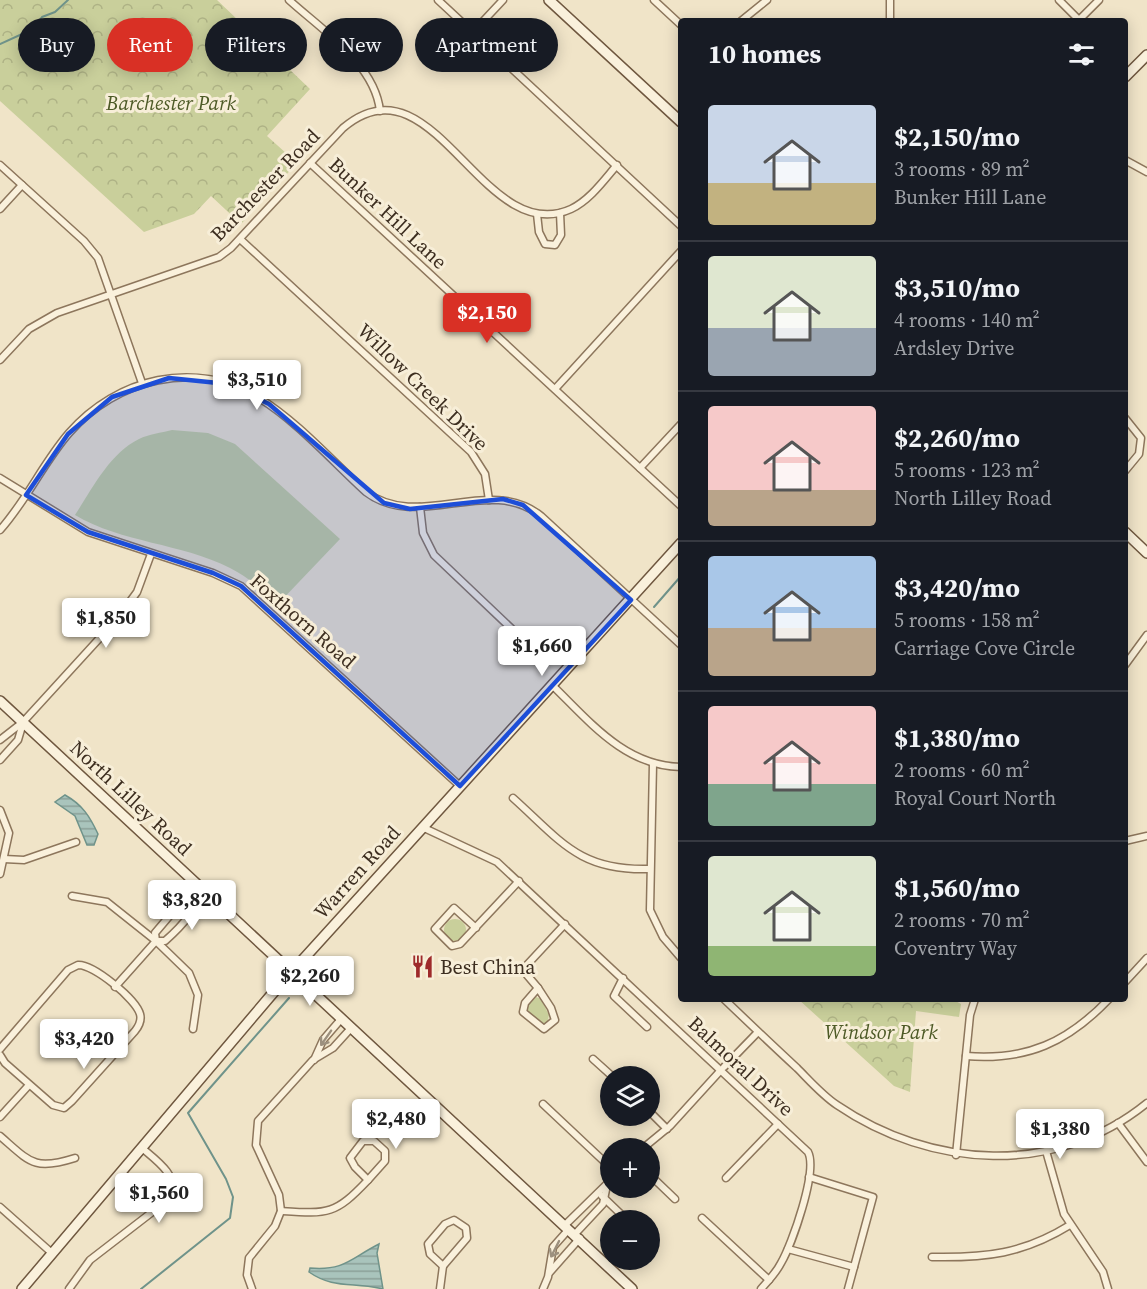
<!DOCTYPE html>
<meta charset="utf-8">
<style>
body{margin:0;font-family:"Source Serif 4",serif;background:#20242c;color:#f1f3f6;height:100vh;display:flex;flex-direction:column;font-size:22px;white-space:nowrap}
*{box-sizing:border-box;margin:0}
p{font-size:20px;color:#9ea1a6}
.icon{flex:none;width:33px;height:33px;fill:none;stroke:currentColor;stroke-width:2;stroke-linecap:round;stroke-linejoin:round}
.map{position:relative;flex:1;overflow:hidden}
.sheet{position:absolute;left:678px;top:18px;width:450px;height:984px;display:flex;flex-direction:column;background:#171b24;border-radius:6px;box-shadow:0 3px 15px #0003}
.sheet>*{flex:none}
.guide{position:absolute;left:18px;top:18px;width:570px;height:54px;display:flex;gap:12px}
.tools{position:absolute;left:600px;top:1066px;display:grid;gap:12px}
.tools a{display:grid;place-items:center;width:60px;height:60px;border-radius:50%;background:#171b24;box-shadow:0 3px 15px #0003;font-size:30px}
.price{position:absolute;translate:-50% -51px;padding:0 14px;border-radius:6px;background:#fff;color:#222;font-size:20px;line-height:39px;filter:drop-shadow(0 2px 3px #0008)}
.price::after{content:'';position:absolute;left:50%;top:36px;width:18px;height:14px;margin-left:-9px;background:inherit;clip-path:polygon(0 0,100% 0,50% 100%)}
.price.selected{background:#d93025;color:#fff}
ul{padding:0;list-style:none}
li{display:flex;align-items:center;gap:18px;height:150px;padding:0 30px}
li+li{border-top:2px solid #363941}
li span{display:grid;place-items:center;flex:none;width:168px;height:120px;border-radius:6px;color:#555}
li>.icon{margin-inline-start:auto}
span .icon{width:72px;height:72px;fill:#fffc;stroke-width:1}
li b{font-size:26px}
h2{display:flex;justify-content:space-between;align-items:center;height:72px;padding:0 30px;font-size:26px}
.tag{padding:0 21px;border-radius:27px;background:#171b24;box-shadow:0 3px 15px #0003;font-size:21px;line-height:54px}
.tag.selected{background:#d93025;color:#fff}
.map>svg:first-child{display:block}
.green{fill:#c9cf9b}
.park{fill:url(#park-crowns)}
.water{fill:url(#water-rules);stroke:#6f938a;stroke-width:1.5}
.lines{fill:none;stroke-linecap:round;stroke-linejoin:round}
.stream{stroke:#6f938a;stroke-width:2}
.street-casing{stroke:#8d765c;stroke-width:9}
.secondary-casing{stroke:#6f573f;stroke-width:12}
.street{stroke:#faf1dc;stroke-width:6}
.secondary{stroke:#faf1dc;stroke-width:9}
.oneway{stroke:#9c907e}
.marked{fill:#1d4ed8;fill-opacity:0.2;stroke:#1d4ed8;stroke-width:4.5;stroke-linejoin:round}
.labels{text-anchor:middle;stroke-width:6;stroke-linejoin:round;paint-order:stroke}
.park-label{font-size:20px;font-style:italic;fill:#4d5a26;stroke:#f7eed8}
.street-label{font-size:20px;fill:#3d2e20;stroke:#f7eed8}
.poi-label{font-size:20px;fill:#3d2e20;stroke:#f7eed8;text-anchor:start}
</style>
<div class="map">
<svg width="1147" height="1289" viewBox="0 0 1147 1289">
<defs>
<pattern id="park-crowns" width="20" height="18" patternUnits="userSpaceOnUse" patternTransform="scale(1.5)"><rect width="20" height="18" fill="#c9cf9b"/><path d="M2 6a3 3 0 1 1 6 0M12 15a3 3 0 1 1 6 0" fill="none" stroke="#aeb285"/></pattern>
<pattern id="water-rules" width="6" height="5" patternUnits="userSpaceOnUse" patternTransform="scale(1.5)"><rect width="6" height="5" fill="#a9c4bc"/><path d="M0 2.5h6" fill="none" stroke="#8ba098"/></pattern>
</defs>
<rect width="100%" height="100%" fill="#f0e4c8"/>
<g class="green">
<path d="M172 430 208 433 235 444 340 539 278 604C263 590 248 577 230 568 181 543 122 543 75 515 92 489 110 453 139 439 149 434 161 433 172 430Z"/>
<circle cx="455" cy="930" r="11"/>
<path d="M536 997 541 999 549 1015 547 1024H540L528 1012V1005Z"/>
</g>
<g class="park">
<path d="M0 0H217L310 89 267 136 297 163 241 224 211 196 194 214 144 232 0 101Z"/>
<path d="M798 999H952L961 1004 959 1017 916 1011 910 1092 894 1086Z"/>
</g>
<g class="water">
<path d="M65 795C83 805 90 817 98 834L94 845H87L75 816 55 802Z"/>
<path d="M379 1244 377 1253 383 1289C353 1282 333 1289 309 1272L310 1268C345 1271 351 1258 379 1244Z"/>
</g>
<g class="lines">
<g class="stream">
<path d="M0 44 33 29 42 17 55 12 68 0"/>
<path d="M654 607 681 576"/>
<path d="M141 1289 230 1218 233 1197 226 1179 188 1113 289 998"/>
</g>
<defs>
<g id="street">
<path d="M289 0C322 30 375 64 380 111"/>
<path d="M438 0 681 226"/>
<path d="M654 0 681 25"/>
<path d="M890 0V21"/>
<path d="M1059 0 1079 20"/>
<path d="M741 21 767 0"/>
<path d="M1078 21 1099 0"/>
<path d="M473 32 503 0"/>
<path d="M1125 160 1147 172"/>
<path d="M310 163 681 506"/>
<path d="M0 165 84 241 98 258 142 383"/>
<path d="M0 209 22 185"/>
<path d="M537 214 539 232 545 244 555 245 561 235 560 213"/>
<path d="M240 239 471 452 485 474 489 500"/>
<path d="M0 360 29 329 57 313 219 257 231 248 343 128C433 51 482 249 571 209 590 200 604 180 617 165"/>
<path d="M555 389 681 251"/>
<path d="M1125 418 1141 438 1139 454 1125 471"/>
<path d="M640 468 681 424"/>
<path d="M0 478 88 532 213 573 241 586 460 786"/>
<path d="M420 507 423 533 434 555 514 631 527 648"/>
<path d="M0 530C27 500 43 463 69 433 117 378 195 359 259 398 297 421 333 462 366 492 419 532 489 474 541 516L681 645"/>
<path d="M1125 665 1147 635"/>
<path d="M553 686C590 722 625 766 681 767"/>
<path d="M0 740 23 722 118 618 137 592 151 554"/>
<path d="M0 760 18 740 23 723"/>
<path d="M653 764 650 910 663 937 681 958"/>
<path d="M513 798C561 841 579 871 649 869"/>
<path d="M0 810 9 833 0 874"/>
<path d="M422 827 497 862 808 1152C818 1171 792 1244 781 1263 776 1273 768 1281 761 1289"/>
<path d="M1125 841 1147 836"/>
<path d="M4 859 24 860 76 842"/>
<path d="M72 896 107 902 156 941 189 973 198 995 193 1029"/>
<path d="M476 928 454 908 435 929 452 946 460 944 519 881"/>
<path d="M156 941H165C181 927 197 910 203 889"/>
<path d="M623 978 614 996 647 1027"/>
<path d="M1125 982 1147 958"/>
<path d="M115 987 156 941 155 933 188 894 203 889"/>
<path d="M538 988 551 1008 555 1020 544 1029 523 1012 525 1003Z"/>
<path d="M538 988 527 975 525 967 565 924"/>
<path d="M724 999C748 1022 772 1045 797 1068 810 1081 822 1095 837 1105 931 1169 1056 1177 1147 1103"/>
<path d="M0 1049 68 970 78 965C93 964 136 999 140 1014 142 1021 139 1026 135 1031L72 1101 64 1108 53 1105 5 1063 0 1055"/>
<path d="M966 1056C1027 1061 1068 1042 1109 999"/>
<path d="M593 1059 613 1077"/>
<path d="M314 1060 323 1040 342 1018"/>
<path d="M724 1067 758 1032"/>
<path d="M543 1104 610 1167"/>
<path d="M650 1112 667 1129"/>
<path d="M0 1117 29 1085"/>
<path d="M1118 1123 1147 1162"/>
<path d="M0 1136C30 1162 34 1171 75 1158"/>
<path d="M363 1141H374L385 1151V1161L368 1180 355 1167 350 1158Z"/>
<path d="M642 1149 670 1126 721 1070"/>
<path d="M1046 1151 1064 1214 1103 1272 1108 1289"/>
<path d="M956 1155 970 1015 975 999"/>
<path d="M650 1175 675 1199"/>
<path d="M809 1177 873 1197 848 1289"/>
<path d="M726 1178 778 1124"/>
<path d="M602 1196 628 1221"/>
<path d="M0 1207 53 1254"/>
<path d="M281 1211C328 1214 335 1215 368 1180"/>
<path d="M702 1218 769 1280"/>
<path d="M454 1220 466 1228 467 1238 443 1266 430 1254 428 1244 445 1224Z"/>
<path d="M565 1225 610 1181"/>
<path d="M575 1234 603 1204 607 1185"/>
<path d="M788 1249 854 1267"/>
<path d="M932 1257C986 1258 1023 1254 1070 1225"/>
<path d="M550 1272 580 1238"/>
<path d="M69 1289 90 1260 173 1196C178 1175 156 1160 142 1148"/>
<path d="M252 1289 247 1275 249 1258 275 1226 281 1211 279 1195 256 1145 258 1121 313 1060 333 1048 352 1027"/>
<path d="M440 1289 443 1266"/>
<path d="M543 1289 548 1277 553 1247 569 1229"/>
</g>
<g id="secondary">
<path d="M549 0 681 122"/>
<path d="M1125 77 1147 55"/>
<path d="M1125 532 1147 553"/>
<path d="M0 701 632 1289"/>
<path d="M22 1289 278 987 681 543"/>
</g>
</defs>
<use href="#street" class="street-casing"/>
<use href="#secondary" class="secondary-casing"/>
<use href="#street" class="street"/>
<use href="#secondary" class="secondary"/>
</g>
<defs><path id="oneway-shaft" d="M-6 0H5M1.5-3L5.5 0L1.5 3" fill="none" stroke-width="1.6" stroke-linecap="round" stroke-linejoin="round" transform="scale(1.5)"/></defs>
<g class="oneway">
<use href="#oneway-shaft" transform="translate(326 1038) rotate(125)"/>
<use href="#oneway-shaft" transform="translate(555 1249) rotate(117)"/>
</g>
<path class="marked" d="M169 378 228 384 269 404 384 503 410 509 503 499 523 505 631 600 460 786 241 586 213 573 88 532 26 495 68 434 112 397Z"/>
<defs>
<symbol id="restaurant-bare" viewBox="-9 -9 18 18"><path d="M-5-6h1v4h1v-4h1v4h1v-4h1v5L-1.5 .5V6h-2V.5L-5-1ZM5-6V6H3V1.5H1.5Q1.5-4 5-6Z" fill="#9e2a2b" stroke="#f7eed8" stroke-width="2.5" paint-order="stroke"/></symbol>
</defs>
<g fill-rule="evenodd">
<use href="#restaurant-bare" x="406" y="950" width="33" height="33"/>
</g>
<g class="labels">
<g class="park-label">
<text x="171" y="110">Barchester Park</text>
<text x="881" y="1039">Windsor Park</text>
</g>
<g class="street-label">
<text transform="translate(265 185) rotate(-46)" y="7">Barchester Road</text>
<text transform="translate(388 213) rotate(43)" y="7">Bunker Hill Lane</text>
<text transform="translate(423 387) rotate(44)" y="7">Willow Creek Drive</text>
<text transform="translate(303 621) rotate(41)" y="7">Foxthorn Road</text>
<text transform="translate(131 798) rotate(43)" y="7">North Lilley Road</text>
<text transform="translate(357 872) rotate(-48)" y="7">Warren Road</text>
<text transform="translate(741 1066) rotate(43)" y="7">Balmoral Drive</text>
</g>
<g class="poi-label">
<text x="440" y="974">Best China</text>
</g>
</g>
</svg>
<div class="tools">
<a><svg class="icon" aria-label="layers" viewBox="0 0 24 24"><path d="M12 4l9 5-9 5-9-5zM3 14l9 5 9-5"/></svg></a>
<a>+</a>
<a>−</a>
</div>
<b class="price selected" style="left:487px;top:344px">$2,150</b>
<b class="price" style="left:257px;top:411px">$3,510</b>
<b class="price" style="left:106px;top:649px">$1,850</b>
<b class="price" style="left:542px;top:677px">$1,660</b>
<b class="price" style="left:192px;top:931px">$3,820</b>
<b class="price" style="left:310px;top:1007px">$2,260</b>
<b class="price" style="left:84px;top:1070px">$3,420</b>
<b class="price" style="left:396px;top:1150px">$2,480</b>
<b class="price" style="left:1060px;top:1160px">$1,380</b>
<b class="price" style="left:159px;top:1224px">$1,560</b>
<div class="guide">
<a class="tag">Buy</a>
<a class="tag selected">Rent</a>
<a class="tag">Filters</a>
<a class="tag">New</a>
<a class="tag">Apartment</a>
</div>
<section class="sheet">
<h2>10 homes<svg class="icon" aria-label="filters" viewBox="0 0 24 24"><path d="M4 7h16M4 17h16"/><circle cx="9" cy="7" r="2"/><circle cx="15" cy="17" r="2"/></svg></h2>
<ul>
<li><span style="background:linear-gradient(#c9d6e8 65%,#c2b280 0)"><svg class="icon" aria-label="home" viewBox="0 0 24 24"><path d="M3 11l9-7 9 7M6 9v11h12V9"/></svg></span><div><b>$2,150/mo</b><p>3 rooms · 89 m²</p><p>Bunker Hill Lane</p></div></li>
<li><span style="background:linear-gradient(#dfe7d0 60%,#9aa5b1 0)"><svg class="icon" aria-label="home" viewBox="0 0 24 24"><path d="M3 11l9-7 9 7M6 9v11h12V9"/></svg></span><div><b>$3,510/mo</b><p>4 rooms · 140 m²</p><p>Ardsley Drive</p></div></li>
<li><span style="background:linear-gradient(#f6c9c9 70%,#b9a48a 0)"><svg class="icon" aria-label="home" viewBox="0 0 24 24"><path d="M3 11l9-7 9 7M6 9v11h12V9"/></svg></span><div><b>$2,260/mo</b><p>5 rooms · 123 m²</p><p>North Lilley Road</p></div></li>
<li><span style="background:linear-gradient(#a9c7e8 60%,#b9a48a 0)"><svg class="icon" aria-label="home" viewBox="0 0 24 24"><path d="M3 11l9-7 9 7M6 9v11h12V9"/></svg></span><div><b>$3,420/mo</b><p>5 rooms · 158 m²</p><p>Carriage Cove Circle</p></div></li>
<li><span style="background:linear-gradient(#f6c9c9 65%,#7fa58c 0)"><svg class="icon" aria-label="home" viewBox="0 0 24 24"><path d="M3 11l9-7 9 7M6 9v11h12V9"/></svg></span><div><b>$1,380/mo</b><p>2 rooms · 60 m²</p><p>Royal Court North</p></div></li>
<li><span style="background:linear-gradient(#dfe7d0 75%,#8fb573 0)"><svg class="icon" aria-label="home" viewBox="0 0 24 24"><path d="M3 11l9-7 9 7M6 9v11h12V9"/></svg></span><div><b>$1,560/mo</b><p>2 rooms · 70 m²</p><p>Coventry Way</p></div></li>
</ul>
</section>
</div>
